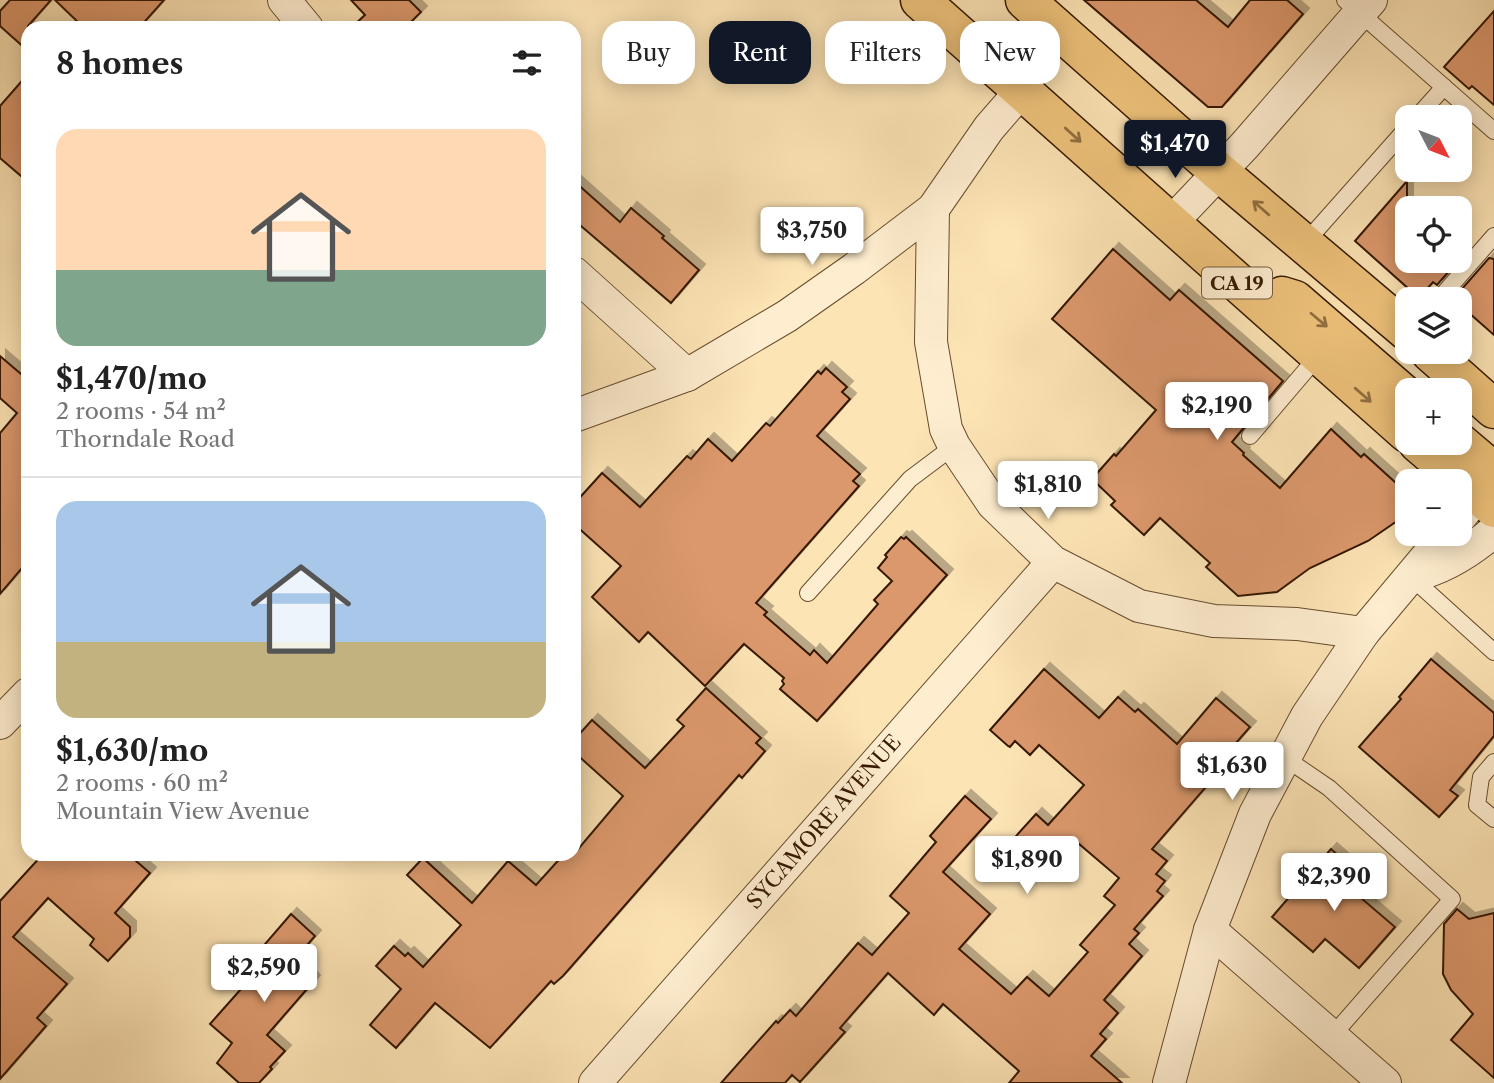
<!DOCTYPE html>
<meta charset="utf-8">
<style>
body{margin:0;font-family:"Libre Caslon Text",serif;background:#f2f2f2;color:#222;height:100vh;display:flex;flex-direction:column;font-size:26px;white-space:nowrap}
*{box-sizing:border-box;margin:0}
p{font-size:23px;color:#767676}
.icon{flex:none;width:38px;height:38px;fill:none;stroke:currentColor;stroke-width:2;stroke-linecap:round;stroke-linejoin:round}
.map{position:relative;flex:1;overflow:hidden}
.details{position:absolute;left:21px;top:21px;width:560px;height:840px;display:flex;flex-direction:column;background:#fff;border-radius:21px;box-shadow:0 4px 18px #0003}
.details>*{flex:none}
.guide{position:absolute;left:602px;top:21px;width:665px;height:63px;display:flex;gap:14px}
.needle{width:46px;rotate:132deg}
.tools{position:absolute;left:1395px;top:105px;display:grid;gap:14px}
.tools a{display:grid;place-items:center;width:77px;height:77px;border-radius:14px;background:#fff;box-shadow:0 4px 18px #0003;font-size:35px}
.price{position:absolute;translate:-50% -60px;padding:0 16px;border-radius:7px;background:#fff;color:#222;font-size:23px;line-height:46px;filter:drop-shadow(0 2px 4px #0008)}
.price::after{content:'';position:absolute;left:50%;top:42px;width:21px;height:16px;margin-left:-10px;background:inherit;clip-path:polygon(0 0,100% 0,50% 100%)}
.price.selected{background:#111827;color:#fff}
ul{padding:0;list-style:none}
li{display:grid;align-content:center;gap:14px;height:371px;padding:0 35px}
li+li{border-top:2px solid #e0e0e0}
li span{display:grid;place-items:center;height:217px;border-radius:21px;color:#555}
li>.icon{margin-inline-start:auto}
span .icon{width:126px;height:126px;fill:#fffc;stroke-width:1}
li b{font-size:30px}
h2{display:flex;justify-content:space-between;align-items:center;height:84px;padding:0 35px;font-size:30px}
.tag{padding:0 24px;border-radius:21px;background:#fff;box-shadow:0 4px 18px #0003;font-size:24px;line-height:63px}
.tag.selected{background:#111827;color:#fff}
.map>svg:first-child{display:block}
.building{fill:#db986c;stroke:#351901;stroke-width:2;filter:url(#shadow)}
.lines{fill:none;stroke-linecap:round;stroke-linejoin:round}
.service-casing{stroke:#674c2e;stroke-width:18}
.minor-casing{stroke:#674c2e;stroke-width:34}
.primary-casing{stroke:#351901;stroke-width:41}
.service{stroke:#feedcf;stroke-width:16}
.minor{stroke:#feedcf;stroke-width:32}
.primary{stroke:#eec27a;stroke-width:38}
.oneway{stroke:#926e3e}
.labels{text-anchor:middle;stroke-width:6;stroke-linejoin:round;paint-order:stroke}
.shield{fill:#feedcf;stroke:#71593f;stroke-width:2}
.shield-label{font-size:19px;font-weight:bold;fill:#351901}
.street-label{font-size:21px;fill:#351901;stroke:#feedcf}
</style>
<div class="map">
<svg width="1494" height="1083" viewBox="0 0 1494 1083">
<defs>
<filter id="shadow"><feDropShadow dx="6" dy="-6" stdDeviation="0" flood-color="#0004"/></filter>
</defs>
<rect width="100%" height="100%" fill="#fde4b5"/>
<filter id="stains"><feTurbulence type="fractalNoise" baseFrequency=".00286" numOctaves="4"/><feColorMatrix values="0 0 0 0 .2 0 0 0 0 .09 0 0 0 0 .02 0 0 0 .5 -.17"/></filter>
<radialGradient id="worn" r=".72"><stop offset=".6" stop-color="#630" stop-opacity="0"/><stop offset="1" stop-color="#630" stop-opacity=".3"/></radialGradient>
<g class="building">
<path d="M10 0H51L28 26V51L0 26V11Z"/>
<path d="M55 0H164L139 28H84Z"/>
<path d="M351 0H409L421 12 405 28H351L365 15Z"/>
<path d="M1084 0H1196L1228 27 1250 0H1287L1303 14 1222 107H1208Z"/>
<path d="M1494 11V105L1472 86 1469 89 1444 67Z"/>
<path d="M28 74V182L0 158V106Z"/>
<path d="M574 181 620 222 631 208 664 236 662 238 699 270 671 303 574 220Z"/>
<path d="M1407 181V261H1458L1437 285 1433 282 1419 298 1355 241Z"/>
<path d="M1113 249 1170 300 1179 290 1283 381 1232 442 1244 453 1243 455 1280 488 1331 429 1361 457 1364 454 1407 493V511L1400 519 1368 541 1310 568 1277 592 1238 596 1206 567 1210 563 1160 518 1144 535 1111 505 1115 501 1092 479 1114 454 1116 456 1156 410 1052 319Z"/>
<path d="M1489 258 1494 259V335L1460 305V299H1453Z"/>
<path d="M0 356 28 380V561L0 594V433L17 413 0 398Z"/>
<path d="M826 368 847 387 842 392 850 399 817 436 860 474 853 481 859 486 756 603 767 612 764 615 810 655 814 650 827 663 878 604 874 600 892 581 878 568 887 557 885 555 901 537 904 539 906 537 947 575 817 721 780 689 784 684 782 681 784 678 744 644 705 686 648 632 639 642 592 597 621 566 574 524V504L602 473 640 507 687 456 691 459 708 439 732 461 766 423 770 426 818 371 821 374Z"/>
<path d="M1431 659 1494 713V736L1450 790 1458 796 1439 817 1359 747 1401 699 1399 697Z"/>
<path d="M1044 669 1099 718 1118 697 1135 712 1138 709 1177 744 1216 698 1250 727 1207 776 1212 780 1152 849 1167 861 1156 874 1165 881 1157 891 1163 896 1134 929 1139 933 1129 944 1142 956 1104 1000 1118 1013 1100 1034 1106 1039 1091 1056 1122 1083H1009L1019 1071 943 1004 934 1015 888 973 840 1028 845 1032 800 1082 792 1075 785 1083H721L776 1021 778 1023 790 1010 796 1016 858 943 872 955 909 913 890 896 936 842 930 836 965 796 991 819 943 872 990 914 959 949 1011 994 1027 977 1049 996 1088 952 1080 945 1115 905 1104 896 1119 878 1072 838 1030 885 998 856 1036 814 1048 825 1084 785 1039 745 1030 755 1015 741 1010 747 1008 746 990 730Z"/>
<path d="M706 688 761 738 756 743 765 751 742 778 739 775 563 976 554 984 551 981 490 1048 435 1003 396 1048 370 1025 401 989 376 966 394 946 405 956 408 953 423 967 461 925 407 875 423 858 472 903 508 861 536 885 564 854H574L623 796 574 752V740L592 720 645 768 684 726 677 720Z"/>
<path d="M1331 849 1358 873 1347 886 1395 927 1359 968 1325 939 1313 952 1272 917Z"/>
<path d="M43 854H128L150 873 115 913 130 927V937L108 961 90 945 94 939 48 898 13 937 67 984 37 1018 46 1026 0 1079V901Z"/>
<path d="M1457 909 1469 919 1494 913V1078L1451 1040 1473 1014 1451 990 1443 974 1444 924Z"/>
<path d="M291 914 315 936 294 960 314 981 267 1035 285 1051 270 1067 272 1069 259 1083H239L217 1063 232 1043 210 1024 249 980 241 972Z"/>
</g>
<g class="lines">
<defs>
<g id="service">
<path d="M1345 0 1494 131"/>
<path d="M1417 117 1444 87"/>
<path d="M1304 244 1407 128"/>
<path d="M1439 299 1494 236"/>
<path d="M1250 436 1318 356"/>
<path d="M1410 576 1494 652"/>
<path d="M808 593 910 479 954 446"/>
<path d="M1285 758 1329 788 1452 899 1332 1036"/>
<path d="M1494 762 1481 777 1477 805 1494 819"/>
</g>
<g id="minor">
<path d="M284 0 307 28"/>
<path d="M933 209 931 342 946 429 954 446 993 504 1053 562 1139 606 1214 621 1297 624 1363 633"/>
<path d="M1170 224 1245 145 1371 0"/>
<path d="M574 273 687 375"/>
<path d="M574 416 687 375 787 316 854 269 933 209 989 128 1022 90"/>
<path d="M1460 517 1478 495"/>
<path d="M1415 575C1444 568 1472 550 1494 531"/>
<path d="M0 723 28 694"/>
<path d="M1210 930 1385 1083"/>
<path d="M595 1083 1053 562"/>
<path d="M1169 1083 1210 930 1255 814 1307 716 1363 633 1446 534"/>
</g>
<g id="primary">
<path d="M920 0 1407 433"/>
<path d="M1025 0 1218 171 1407 331"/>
<path d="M1282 296 1295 300 1407 397"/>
<path d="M1430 352 1494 409"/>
<path d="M1418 443 1494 508"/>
<path d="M1460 443 1494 472"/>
</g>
</defs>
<use href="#service" class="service-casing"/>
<use href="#minor" class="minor-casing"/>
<use href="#primary" class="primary-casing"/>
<use href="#service" class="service"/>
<use href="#minor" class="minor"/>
<use href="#primary" class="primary"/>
</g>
<defs><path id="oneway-shaft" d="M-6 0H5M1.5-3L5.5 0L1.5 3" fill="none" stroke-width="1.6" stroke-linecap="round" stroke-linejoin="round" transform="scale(1.75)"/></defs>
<g class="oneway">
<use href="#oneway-shaft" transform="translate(1073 135) rotate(42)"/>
<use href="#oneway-shaft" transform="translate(1261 208) rotate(-139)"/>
<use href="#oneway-shaft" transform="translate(1319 320) rotate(40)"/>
<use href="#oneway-shaft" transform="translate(1363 395) rotate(41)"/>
</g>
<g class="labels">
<rect class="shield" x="1202" y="267.5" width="70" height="31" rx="5"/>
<g class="shield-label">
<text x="1237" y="290">CA 19</text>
</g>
<g class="street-label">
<text transform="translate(824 822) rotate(-49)" y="7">SYCAMORE AVENUE</text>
</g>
</g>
<rect width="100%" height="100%" filter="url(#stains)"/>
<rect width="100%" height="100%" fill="url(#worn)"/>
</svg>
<div class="tools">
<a><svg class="needle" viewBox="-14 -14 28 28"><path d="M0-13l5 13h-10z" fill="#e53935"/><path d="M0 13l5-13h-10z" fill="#767676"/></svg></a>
<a><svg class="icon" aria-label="locate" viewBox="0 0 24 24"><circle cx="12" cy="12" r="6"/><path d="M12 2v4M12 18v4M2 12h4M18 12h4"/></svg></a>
<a><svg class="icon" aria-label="layers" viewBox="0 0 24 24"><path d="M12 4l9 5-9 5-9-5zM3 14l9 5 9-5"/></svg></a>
<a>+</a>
<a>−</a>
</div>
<b class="price selected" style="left:1175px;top:180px">$1,470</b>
<b class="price" style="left:812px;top:267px">$3,750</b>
<b class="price" style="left:1217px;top:442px">$2,190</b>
<b class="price" style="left:1048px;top:521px">$1,810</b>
<b class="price" style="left:1232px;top:802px">$1,630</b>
<b class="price" style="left:1027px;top:896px">$1,890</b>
<b class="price" style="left:1334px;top:913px">$2,390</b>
<b class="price" style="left:264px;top:1004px">$2,590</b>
<div class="guide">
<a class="tag">Buy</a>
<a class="tag selected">Rent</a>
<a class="tag">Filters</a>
<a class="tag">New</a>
</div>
<section class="details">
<h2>8 homes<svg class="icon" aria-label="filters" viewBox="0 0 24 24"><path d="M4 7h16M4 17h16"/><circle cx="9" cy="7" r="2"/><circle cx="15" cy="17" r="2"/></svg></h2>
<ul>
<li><span style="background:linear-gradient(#ffd9b3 65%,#7fa58c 0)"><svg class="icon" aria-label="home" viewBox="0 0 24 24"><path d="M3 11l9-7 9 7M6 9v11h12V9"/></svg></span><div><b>$1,470/mo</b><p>2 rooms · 54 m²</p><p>Thorndale Road</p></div></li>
<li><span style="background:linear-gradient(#a9c7e8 65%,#c2b280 0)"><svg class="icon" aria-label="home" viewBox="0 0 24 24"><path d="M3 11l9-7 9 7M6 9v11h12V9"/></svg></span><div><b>$1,630/mo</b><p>2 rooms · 60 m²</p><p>Mountain View Avenue</p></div></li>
</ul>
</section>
</div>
